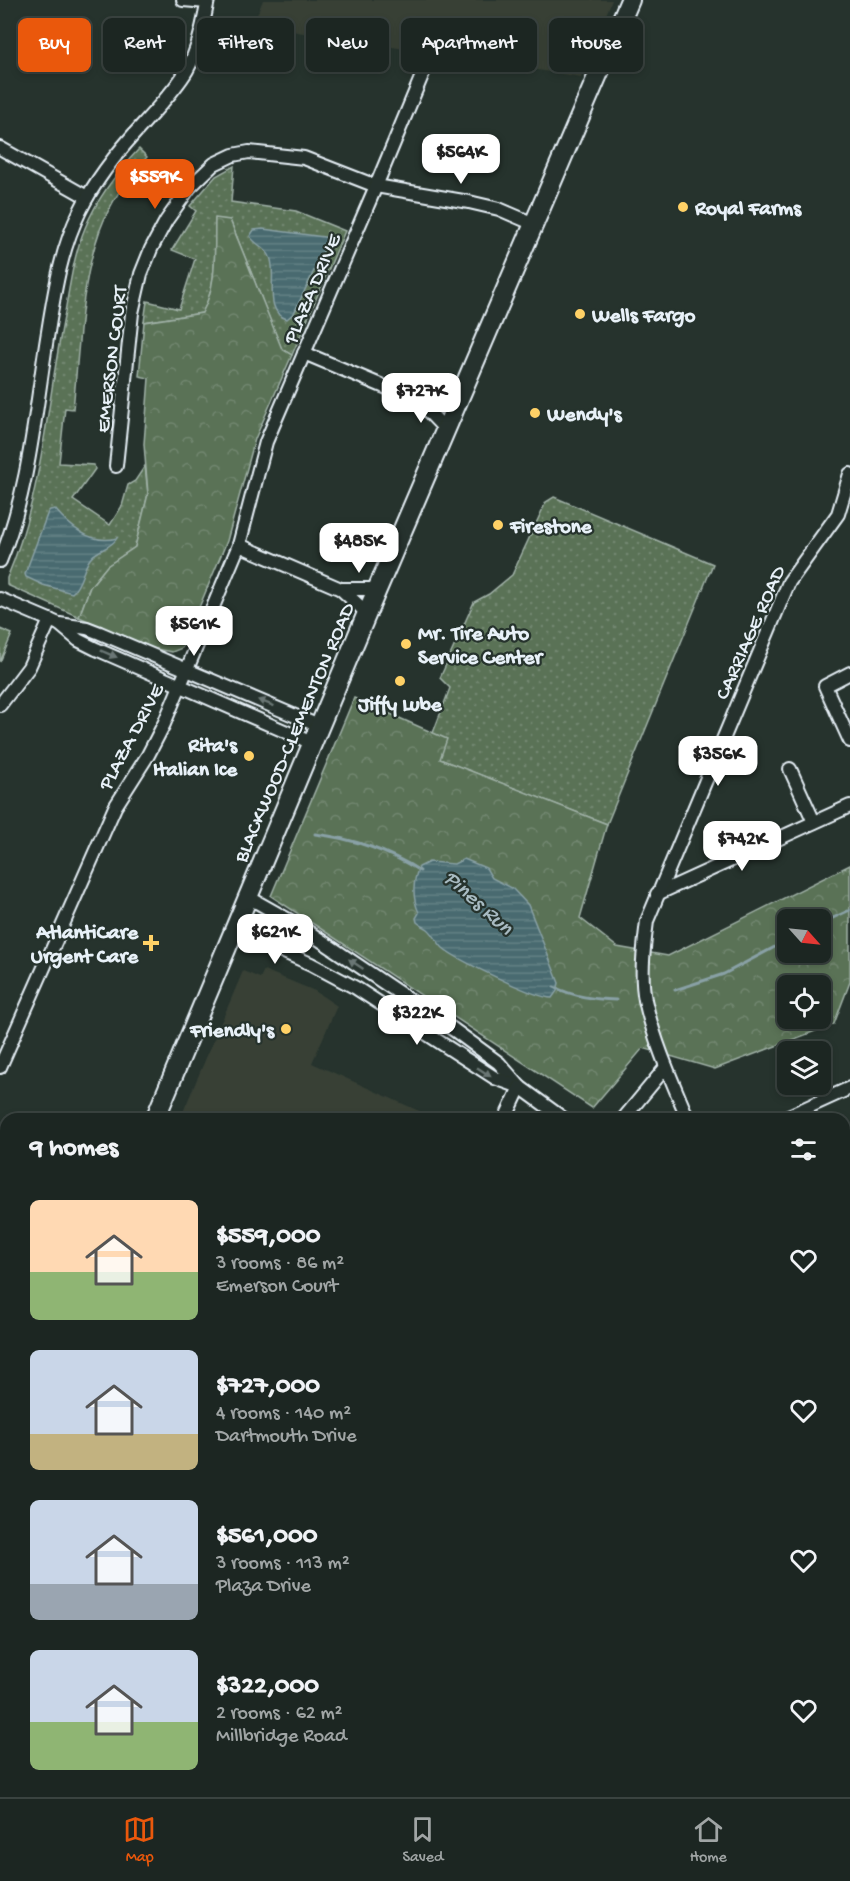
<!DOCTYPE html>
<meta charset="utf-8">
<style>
body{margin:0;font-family:"Gochi Hand",sans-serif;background:#29322f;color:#f1f3f6;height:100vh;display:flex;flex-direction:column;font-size:22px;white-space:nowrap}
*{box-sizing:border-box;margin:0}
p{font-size:20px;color:#a0a5a5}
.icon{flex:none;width:33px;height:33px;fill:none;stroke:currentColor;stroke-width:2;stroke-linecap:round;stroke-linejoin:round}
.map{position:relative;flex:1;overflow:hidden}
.details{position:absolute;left:0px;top:1113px;width:850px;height:684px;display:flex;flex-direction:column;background:#1c2622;border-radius:18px 18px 0 0;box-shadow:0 3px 9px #0003,0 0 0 2px #3a4340}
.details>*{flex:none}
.guide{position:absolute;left:18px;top:18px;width:814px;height:54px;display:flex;gap:12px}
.needle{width:39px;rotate:117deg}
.controls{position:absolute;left:777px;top:909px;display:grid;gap:12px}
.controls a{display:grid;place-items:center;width:54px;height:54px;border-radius:9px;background:#1c2622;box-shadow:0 3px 9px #0003,0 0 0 2px #3a4340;font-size:30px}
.price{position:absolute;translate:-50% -51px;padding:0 14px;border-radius:12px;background:#fff;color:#222;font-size:20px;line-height:39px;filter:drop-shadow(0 2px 3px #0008)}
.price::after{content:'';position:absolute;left:50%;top:36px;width:18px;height:14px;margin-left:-9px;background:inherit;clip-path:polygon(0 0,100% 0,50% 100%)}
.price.current{background:#ea580c;color:#fff}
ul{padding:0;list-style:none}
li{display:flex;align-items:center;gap:18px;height:150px;padding:0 30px}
li span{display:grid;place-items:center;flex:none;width:168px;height:120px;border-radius:9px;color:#555}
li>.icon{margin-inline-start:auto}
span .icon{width:72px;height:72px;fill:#fffc;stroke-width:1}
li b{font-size:26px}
h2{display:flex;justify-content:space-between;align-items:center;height:72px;padding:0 30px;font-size:26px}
.pill{padding:0 21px;border-radius:9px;background:#1c2622;box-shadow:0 3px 9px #0003,0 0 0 2px #3a4340;font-size:21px;line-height:54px}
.pill.current{background:#ea580c;color:#fff}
.tabs{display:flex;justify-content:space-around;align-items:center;height:84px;border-top:2px solid #3a4340;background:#1c2622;font-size:16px;color:#a0a5a5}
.tabs a{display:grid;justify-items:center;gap:3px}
.tabs .current{color:#ea580c}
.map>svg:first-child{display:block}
.built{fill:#374036}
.grass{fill:url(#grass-dots);stroke:#a1b2a8;stroke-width:1.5}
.forest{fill:url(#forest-crowns);stroke:#a1b2a8;stroke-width:1.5;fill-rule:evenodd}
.park{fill:#5a7257;stroke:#a1b2a8;stroke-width:1.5}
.water{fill:url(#water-rules);stroke:#89a1a6;stroke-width:1.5}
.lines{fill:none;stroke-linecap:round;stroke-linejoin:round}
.stream{stroke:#89a1a6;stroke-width:3}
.street-casing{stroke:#e8f1f8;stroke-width:16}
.primary-casing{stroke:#e8f1f8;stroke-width:22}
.street{stroke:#26332d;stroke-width:12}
.primary{stroke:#26332d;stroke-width:18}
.oneway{fill:#6a7674}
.poi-dot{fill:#ffd166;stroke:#26332d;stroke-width:2}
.labels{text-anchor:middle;stroke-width:4.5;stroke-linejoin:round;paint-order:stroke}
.poi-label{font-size:21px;font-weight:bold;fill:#e8f1f8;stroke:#26332d;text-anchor:start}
.street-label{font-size:21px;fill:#e8f1f8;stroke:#26332d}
.water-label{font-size:22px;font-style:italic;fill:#a8bbc2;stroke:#26332d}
</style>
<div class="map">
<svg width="850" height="1797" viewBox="0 0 850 1797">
<defs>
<pattern id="grass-dots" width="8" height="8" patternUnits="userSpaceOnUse" patternTransform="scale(1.5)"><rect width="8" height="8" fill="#5a7257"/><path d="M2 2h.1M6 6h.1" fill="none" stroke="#728770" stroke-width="1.8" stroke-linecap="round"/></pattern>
<pattern id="forest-crowns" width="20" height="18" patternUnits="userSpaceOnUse" patternTransform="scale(1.5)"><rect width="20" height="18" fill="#5a7257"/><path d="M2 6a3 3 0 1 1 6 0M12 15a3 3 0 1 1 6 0" fill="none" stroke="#728770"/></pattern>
<pattern id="water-rules" width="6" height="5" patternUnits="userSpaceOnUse" patternTransform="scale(1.5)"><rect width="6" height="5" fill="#496b70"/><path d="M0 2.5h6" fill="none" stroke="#638185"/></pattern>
</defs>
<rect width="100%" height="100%" fill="#26332d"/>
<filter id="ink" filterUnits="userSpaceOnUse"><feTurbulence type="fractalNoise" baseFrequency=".0167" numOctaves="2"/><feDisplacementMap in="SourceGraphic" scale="12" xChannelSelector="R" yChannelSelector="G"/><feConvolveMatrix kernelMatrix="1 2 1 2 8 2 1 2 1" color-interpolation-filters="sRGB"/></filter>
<g filter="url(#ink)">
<g class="built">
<path d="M263 0H612L581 77 253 25Z"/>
<path d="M264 970 315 991 337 1006 312 1063 437 1119H180L243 971 260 978Z"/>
<path d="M0 1390 6 1392V1416L0 1430Z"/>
</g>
<g class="grass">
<path d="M139 149 147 157C127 178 110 203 100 230 80 285 79 351 73 409L65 408 59 463 94 465 95 469 73 500 110 525 122 506 128 485 135 481 145 466 148 494 135 547 107 566 90 587 79 617 7 585V578C43 494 47 401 65 312 70 284 74 254 85 228 97 199 117 172 139 149Z"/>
<path d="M234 166 231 202 296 211 345 231 292 355 282 350 230 220 215 219C214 251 218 284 202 313L144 322 147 301 179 309 195 259 172 250 196 211 190 206 216 176Z"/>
<path d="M554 497 713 564 607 824 439 759 433 733 450 688 440 678 474 602 489 594 512 575 546 502Z"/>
</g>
<g class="forest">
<path d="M215 218 230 220 282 349 292 355 255 439 227 541 182 648 172 652 151 648 79 617 90 587 107 566 135 547 148 494 144 444 149 378 139 376 144 322 202 313C218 284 214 250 215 218Z"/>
<path d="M354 698 447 739 440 759 607 824 580 918 617 947 668 956 850 865V982L834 1024 715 1069 643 1048 592 1108 271 896ZM788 920H820V952H788ZM788 986H820V1018H788Z"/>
</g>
<g class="park">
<path d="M0 629 12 634 0 662Z"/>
<path d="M845 1685 850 1696V1797H827L791 1792 844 1791Z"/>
</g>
<g class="water">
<path d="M263 229 324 237 329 239 294 313 287 319C262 312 278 274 270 257 266 247 255 245 250 236L254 230Z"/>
<path d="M55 509C70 527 92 545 117 538 111 549 97 549 90 559 82 570 82 584 72 593L43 585 26 577 25 574 48 512 50 510Z"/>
<path d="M464 859 486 868 492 878 512 888 528 905 559 983 557 991 552 998C535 998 456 959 443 948 437 942 434 934 428 929 425 927 420 925 417 922L416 918 419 913C412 897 412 883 419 867L429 862 454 864Z"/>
</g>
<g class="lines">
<g class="stream">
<path d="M315 834C351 838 389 851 420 871"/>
<path d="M820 924 850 910"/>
<path d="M554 987C575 997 593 999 616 1000"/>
<path d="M675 990 724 974 788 940"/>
</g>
<defs>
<g id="street">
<path d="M183 0 207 2"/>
<path d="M0 148 87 197"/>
<path d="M304 353 423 403H458"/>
<path d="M423 403 425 408 446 430"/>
<path d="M116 466 132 313 141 274 151 249 166 221 190 187 214 164 233 155 249 152 304 158 376 186 469 202 499 209 534 224"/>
<path d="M239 545 341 589H377"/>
<path d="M0 561C29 491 35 413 47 338 54 295 60 251 80 211 96 178 119 150 144 123 159 106 176 89 187 70 199 48 203 24 208 0"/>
<path d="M341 589 367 613"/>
<path d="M0 599 59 624 87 628 100 633 319 726"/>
<path d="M59 624 78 640 96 649 312 743"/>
<path d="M850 673 825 686 850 741"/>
<path d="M0 705 29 667 50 620"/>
<path d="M790 769 814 822"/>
<path d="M657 894 850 806"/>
<path d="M248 897 301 927 454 1030 499 1063 520 1087 564 1119"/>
<path d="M234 930 311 964 356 988 495 1078 520 1087"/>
<path d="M0 1067 115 807 148 755 164 724 239 545 266 442 376 186 433 49"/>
<path d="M505 1119 520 1087"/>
<path d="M623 1119 666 1067"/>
<path d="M688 1119C672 1081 654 1041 645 1000 640 974 644 947 647 921L789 582 838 514 850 474"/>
<path d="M782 1119 850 1088"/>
<path d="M844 1352 850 1364"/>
<path d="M0 1382 6 1384"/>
<path d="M0 1517 6 1519"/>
<path d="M54 1791 69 1797"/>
<path d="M207 1791 221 1797"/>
<path d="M382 1791 385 1797"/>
<path d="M407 1791 410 1797"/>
<path d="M725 1791 742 1797"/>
<path d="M659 1797V1791"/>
</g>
<g id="primary">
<path d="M155 1119 367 613 630 0"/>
<path d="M0 1480 6 1465"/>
</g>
</defs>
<use href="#street" class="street-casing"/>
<use href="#primary" class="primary-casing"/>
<use href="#street" class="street"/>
<use href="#primary" class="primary"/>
</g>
<defs><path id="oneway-solid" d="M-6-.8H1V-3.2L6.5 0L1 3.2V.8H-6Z" transform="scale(1.5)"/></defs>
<g class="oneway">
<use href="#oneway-solid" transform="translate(109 654) rotate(23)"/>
<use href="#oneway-solid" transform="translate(266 703) rotate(-159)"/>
<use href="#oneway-solid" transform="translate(356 964) rotate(-146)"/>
<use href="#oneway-solid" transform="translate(484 1072) rotate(33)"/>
</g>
</g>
<g class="poi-dot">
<circle cx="683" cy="207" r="6"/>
<circle cx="580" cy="314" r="6"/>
<circle cx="535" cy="413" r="6"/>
<circle cx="498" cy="525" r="6"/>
<circle cx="406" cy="644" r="6"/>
<circle cx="400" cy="681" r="6"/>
<circle cx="249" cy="756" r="6"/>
<path d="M148 934h6v6h6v6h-6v6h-6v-6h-6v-6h6z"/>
<circle cx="286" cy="1029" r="6"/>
</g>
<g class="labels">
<g class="poi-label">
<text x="695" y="214">Royal Farms</text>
<text x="592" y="321">Wells Fargo</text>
<text x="547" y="420">Wendy's</text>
<text x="510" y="532">Firestone</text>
<text x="418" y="639">Mr. Tire Auto<tspan x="418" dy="24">Service Center</tspan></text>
<text x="400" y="710" text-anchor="middle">Jiffy Lube</text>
<text x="237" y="751" text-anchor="end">Rita's<tspan x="237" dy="24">Italian Ice</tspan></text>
<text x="138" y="938" text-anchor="end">AtlantiCare<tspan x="138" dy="24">Urgent Care</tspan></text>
<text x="274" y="1036" text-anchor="end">Friendly's</text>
</g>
<g class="street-label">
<text transform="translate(311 288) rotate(-67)" y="7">PLAZA DRIVE</text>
<text transform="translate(110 359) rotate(-83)" y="7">EMERSON COURT</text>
<text transform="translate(749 632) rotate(-66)" y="7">CARRIAGE ROAD</text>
<text transform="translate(293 732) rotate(-67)" y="7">BLACKWOOD-CLEMENTON ROAD</text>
<text transform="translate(130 736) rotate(-62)" y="7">PLAZA DRIVE</text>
</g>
<g class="water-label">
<text transform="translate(480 901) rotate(42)" y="8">Pines Run</text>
</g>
</g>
</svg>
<div class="controls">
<a><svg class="needle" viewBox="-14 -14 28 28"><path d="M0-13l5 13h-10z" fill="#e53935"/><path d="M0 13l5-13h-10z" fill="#a0a5a5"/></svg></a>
<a><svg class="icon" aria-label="locate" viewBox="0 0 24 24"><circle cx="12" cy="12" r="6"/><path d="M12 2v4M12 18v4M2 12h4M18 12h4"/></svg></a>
<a><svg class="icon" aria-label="layers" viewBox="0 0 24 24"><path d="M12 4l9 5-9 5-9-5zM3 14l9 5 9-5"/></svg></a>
</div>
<b class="price" style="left:461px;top:185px">$564K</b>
<b class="price current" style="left:155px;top:210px">$559K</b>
<b class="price" style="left:421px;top:424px">$727K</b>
<b class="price" style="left:359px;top:574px">$485K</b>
<b class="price" style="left:194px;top:657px">$561K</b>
<b class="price" style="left:718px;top:787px">$356K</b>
<b class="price" style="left:742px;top:872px">$742K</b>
<b class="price" style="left:275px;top:965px">$621K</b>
<b class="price" style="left:417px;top:1046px">$322K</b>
<div class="guide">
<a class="pill current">Buy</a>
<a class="pill">Rent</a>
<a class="pill">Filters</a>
<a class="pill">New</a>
<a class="pill">Apartment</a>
<a class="pill">House</a>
</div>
<section class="details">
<h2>9 homes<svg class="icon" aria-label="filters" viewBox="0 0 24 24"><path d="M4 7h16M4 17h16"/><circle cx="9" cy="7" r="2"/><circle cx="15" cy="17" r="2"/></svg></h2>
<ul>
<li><span style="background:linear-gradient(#ffd9b3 60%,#8fb573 0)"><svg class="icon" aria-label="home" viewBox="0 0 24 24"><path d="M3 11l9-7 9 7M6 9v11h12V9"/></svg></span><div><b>$559,000</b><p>3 rooms · 86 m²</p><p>Emerson Court</p></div><svg class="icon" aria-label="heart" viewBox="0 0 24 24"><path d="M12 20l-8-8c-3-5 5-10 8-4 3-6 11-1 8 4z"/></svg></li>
<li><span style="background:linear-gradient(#c9d6e8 70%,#c2b280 0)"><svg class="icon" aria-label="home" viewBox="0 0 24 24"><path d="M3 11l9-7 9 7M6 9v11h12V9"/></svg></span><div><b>$727,000</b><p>4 rooms · 140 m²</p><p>Dartmouth Drive</p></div><svg class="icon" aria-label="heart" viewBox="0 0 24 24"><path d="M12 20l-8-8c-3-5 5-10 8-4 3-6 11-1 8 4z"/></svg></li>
<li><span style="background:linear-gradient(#c9d6e8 70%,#9aa5b1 0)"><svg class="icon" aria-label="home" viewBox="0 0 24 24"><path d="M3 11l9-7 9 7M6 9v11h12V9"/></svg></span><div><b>$561,000</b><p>3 rooms · 113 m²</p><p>Plaza Drive</p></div><svg class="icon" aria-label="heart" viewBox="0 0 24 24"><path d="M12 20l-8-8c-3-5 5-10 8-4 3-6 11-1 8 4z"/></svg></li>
<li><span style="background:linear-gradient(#c9d6e8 60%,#8fb573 0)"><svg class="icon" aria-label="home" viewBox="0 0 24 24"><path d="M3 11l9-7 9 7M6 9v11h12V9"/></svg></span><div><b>$322,000</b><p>2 rooms · 62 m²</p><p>Millbridge Road</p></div><svg class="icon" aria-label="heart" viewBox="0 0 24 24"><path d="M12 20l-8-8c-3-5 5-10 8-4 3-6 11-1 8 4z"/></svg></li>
</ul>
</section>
</div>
<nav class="tabs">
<a class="current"><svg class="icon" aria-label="map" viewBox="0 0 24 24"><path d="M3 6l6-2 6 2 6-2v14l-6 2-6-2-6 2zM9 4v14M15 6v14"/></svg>Map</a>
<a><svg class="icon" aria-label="saved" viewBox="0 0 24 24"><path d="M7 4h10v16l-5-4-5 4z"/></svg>Saved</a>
<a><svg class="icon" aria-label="home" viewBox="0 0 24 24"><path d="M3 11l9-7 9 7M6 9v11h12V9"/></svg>Home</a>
</nav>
